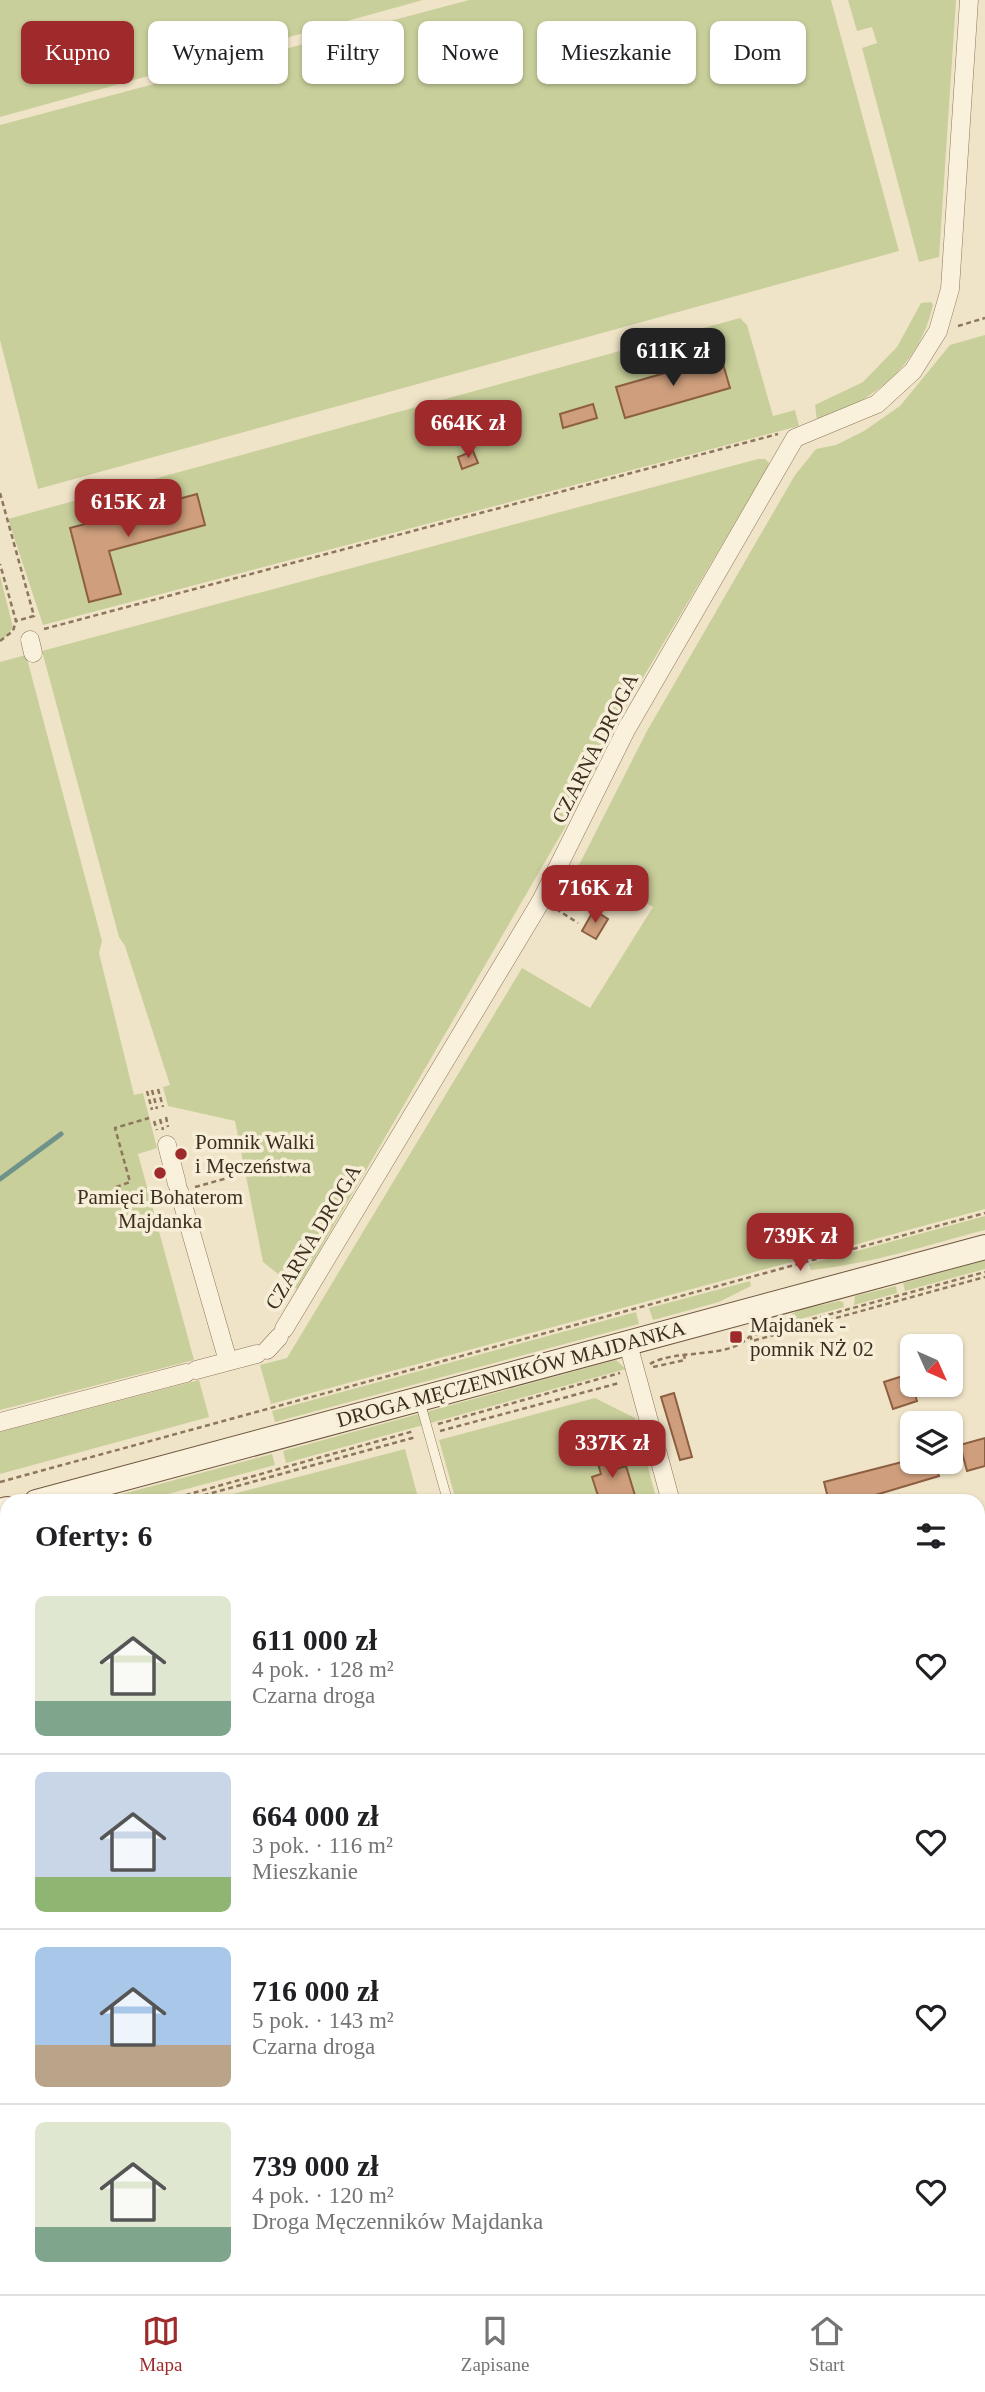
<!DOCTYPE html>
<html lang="pl">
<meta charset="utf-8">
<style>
body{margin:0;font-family:"Times New Roman",serif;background:#f6f6f6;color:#202124;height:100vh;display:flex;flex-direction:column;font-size:26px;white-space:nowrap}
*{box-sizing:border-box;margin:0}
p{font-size:23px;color:#757577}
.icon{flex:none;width:38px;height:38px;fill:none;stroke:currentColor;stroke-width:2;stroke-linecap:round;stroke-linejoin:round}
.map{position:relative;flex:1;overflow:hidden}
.panel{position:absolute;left:0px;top:1494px;width:985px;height:800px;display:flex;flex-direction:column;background:#fff;border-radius:21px 21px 0 0;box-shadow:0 2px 5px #0004}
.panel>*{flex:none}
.hud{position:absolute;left:21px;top:21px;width:943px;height:63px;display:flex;gap:14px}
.needle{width:46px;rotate:135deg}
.controls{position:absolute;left:900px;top:1334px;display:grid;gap:14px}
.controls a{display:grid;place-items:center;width:63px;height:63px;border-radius:10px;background:#fff;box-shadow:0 2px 5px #0004;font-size:35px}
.price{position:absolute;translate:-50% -60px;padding:0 16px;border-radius:14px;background:#9e2a2b;color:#fff;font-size:23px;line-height:46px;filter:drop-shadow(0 2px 4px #0008)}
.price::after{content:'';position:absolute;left:50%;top:42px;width:21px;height:16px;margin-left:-10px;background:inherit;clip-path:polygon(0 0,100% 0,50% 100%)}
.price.current{background:#222;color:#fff}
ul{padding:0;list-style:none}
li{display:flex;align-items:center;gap:21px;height:175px;padding:0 35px}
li+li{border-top:2px solid #e0e0e0}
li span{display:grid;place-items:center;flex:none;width:196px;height:140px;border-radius:10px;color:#555}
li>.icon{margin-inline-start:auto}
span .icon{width:84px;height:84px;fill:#fffc;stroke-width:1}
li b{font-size:30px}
h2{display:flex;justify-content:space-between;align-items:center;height:84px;padding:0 35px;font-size:30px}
.chip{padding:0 24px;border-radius:10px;background:#fff;box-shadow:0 2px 5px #0004;font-size:24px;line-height:63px}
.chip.current{background:#9e2a2b;color:#fff}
.menu{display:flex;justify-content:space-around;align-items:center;height:98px;border-top:2px solid #e0e0e0;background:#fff;font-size:19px;color:#757577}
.menu a{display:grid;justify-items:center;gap:4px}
.menu .current{color:#9e2a2b}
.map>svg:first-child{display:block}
.green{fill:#c9cf9b}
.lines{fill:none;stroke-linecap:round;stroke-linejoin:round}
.stream{stroke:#6f938a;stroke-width:5}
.building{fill:#cf9f7d;stroke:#8d5f41;stroke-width:2}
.lane-casing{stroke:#8d765c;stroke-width:10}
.street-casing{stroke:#8d765c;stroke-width:19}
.secondary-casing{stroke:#6f573f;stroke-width:26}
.path{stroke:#8d765c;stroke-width:2.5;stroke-dasharray:5 3.5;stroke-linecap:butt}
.lane{stroke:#faf1dc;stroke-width:9}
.street{stroke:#faf1dc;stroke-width:18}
.secondary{stroke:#faf1dc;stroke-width:24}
.poi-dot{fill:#9e2a2b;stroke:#f7eed8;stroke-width:2.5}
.labels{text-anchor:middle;stroke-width:7;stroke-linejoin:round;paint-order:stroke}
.street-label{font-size:21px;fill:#3d2e20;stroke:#f7eed8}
.poi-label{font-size:21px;fill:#3d2e20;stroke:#f7eed8;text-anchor:start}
</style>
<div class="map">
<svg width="985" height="2294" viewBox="0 0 985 2294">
<rect width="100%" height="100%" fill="#f0e4c8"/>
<g class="green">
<path d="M0 0H423L0 117Z"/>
<path d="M469 0H831L899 251 38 489 0 340V125Z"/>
<path d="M848 0H956L939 257 919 262 862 48 877 43 872 27 857 31Z"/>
<path d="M931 302 933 305C919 367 873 401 817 421L815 405 863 382 897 347 921 303Z"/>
<path d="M740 318 747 325 773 416 795 410 799 426 43 625 8 519Z"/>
<path d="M985 335V1209L271 1404 260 1365 287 1358 522 968 590 1008 653 907 579 865 647 731 795 475 816 449 836 445 864 431 900 406 950 345Z"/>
<path d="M758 459H765L769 463 767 469 616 723 596 774 297 1289 263 1262 235 1121 168 1106 163 1087 170 1085 125 946 119 937 42 651Z"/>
<path d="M0 576 13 627 7 636 0 640Z"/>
<path d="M26 655 102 941 99 953 134 1095 143 1093 157 1148 138 1154 194 1360 0 1410V662Z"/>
<path d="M985 1216V1230C927 1245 871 1264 811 1270L809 1264Z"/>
<path d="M985 1260V1269L905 1291 903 1283Z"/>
<path d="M750 1281 751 1286 719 1302 653 1320 649 1308Z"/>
<path d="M896 1286 897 1293 854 1305 855 1296Z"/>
<path d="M839 1301 843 1302 844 1307 764 1329 799 1310Z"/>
<path d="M636 1312 639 1324 275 1422 272 1411Z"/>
<path d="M616 1360 626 1369 286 1463 283 1451Z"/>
<path d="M199 1380 209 1417 0 1474V1432Z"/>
<path d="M595 1398 635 1418 657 1501H456L439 1440Z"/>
<path d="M405 1449 419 1501H206Z"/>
<path d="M272 1454 275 1465 142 1501H96Z"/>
<path d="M7 1554V1720L0 1722V1556Z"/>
<path d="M985 1635V1700H983L978 1684V1648L982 1647 980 1636Z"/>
<path d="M985 1782V1870L978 1872V1784Z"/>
<path d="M7 1864V2099L0 2101V1866Z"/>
</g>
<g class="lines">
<path class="stream" d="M0 1179 61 1134"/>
</g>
<g class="building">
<path d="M721 357 730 388 625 418 616 387Z"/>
<path d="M593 404 597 418 563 428 560 414Z"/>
<path d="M473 451 478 463 462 469 458 457Z"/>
<path d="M197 494 205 525 109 551 121 594 89 602 70 528Z"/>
<path d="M594 910 608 919 596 939 582 931Z"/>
<path d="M909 1374 917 1401 893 1409 884 1382Z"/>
<path d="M674 1393 692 1457 680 1460 661 1397Z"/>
<path d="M985 1438V1466L967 1471 960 1445Z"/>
<path d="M609 1445 616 1469 626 1466 637 1502H600L592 1477 601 1474 594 1450Z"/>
<path d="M906 1461H935L939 1476 852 1502H829L824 1482Z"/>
</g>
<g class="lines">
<defs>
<g id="lane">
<path d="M420 1402 448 1502"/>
<path d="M0 1858 7 1856"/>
<path d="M0 2279 4 2294"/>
<path d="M524 2287 526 2294"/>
<path d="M652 2287 654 2294"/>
</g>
<g id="street">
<path d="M30 640 33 653"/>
<path d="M167 1145 177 1184"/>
<path d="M179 1191 228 1361"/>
<path d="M284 1329 541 901 626 730 795 438 877 404 913 371 938 331 950 289 969 0"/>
<path d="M628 1344 671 1502"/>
<path d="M267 1350 279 1337"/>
<path d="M196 1370 257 1354"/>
<path d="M0 1422 186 1373"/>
<path d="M978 1554 985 1553"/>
<path d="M978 2204 985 2202"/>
<path d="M887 2287 889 2294"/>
</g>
<g id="secondary">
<path d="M36 1502 985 1247"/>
<path d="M0 1511 7 1509"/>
</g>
</defs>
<use href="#lane" class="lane-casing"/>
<use href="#street" class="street-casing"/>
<use href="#secondary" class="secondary-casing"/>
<g class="path">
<path d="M958 326 985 318"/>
<path d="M0 493 34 616 16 621 0 564"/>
<path d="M44 629 778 434"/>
<path d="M0 641 13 631 16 621"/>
<path d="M556 909 578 923"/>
<path d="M158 1089 163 1107"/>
<path d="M152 1090 157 1109"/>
<path d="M147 1091 152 1110"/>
<path d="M166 1117 168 1127"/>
<path d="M160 1119 163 1130"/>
<path d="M154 1121 157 1130"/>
<path d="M116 1187 130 1182 115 1128 149 1118"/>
<path d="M195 1187 235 1176"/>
<path d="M750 1335 752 1341 985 1277"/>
<path d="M650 1364C677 1348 729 1360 750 1336L985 1272"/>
<path d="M653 1367 685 1360 684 1354"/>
<path d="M438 1424 620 1373"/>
<path d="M440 1431 619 1383"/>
<path d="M0 1482 985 1213"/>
<path d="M161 1502 414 1431"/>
<path d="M179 1502 416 1437"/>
<path d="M0 1546 7 1544"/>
<path d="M0 1550 7 1548"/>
<path d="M978 1634 985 1632"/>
<path d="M978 1695 983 1710 978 1711"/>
<path d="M0 1710 7 1708"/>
<path d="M978 1753 985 1751"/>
<path d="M0 1926 7 1930"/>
<path d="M0 1947 7 1942"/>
<path d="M0 2040 7 2030"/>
<path d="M0 2096 7 2093"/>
<path d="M0 2216 7 2242"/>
<path d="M19 2287 21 2294"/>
</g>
<use href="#lane" class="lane"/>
<use href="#street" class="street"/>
<use href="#secondary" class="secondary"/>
</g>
<g class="poi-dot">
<circle cx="181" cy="1154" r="7"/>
<circle cx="160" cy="1173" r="7"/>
<rect x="729" y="1330" width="14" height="14" rx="3.5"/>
</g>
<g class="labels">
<g class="street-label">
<text transform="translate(595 748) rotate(-63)" y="7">CZARNA DROGA</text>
<text transform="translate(313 1237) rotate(-59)" y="7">CZARNA DROGA</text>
<text transform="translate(511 1374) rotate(-15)" y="7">DROGA MĘCZENNIKÓW MAJDANKA</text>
</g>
<g class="poi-label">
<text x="195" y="1149">Pomnik Walki<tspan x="195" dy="24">i Męczeństwa</tspan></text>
<text x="160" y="1204" text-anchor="middle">Pamięci Bohaterom<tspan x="160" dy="24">Majdanka</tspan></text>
<text x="750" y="1332">Majdanek -<tspan x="750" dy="24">pomnik NŻ 02</tspan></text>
</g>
</g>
</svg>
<div class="controls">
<a><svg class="needle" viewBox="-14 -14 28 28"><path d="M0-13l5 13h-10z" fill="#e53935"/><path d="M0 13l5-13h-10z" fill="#757577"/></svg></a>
<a><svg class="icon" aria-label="layers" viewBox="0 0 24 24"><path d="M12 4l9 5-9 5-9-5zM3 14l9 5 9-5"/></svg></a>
</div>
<b class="price current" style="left:673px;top:388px">611K zł</b>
<b class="price" style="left:468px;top:460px">664K zł</b>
<b class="price" style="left:128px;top:539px">615K zł</b>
<b class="price" style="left:595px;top:925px">716K zł</b>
<b class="price" style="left:800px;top:1273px">739K zł</b>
<b class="price" style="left:612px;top:1480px">337K zł</b>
<div class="hud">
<a class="chip current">Kupno</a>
<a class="chip">Wynajem</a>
<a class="chip">Filtry</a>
<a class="chip">Nowe</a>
<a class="chip">Mieszkanie</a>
<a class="chip">Dom</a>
</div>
<section class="panel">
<h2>Oferty: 6<svg class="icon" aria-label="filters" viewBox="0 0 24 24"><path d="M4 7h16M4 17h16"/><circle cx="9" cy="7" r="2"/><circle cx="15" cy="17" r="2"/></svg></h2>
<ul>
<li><span style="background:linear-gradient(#dfe7d0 75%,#7fa58c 0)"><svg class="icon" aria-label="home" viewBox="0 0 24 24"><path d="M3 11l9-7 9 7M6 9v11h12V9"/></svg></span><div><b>611 000 zł</b><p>4 pok. · 128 m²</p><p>Czarna droga</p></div><svg class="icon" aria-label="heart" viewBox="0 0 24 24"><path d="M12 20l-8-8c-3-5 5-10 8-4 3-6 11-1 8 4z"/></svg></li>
<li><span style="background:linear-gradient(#c9d6e8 75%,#8fb573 0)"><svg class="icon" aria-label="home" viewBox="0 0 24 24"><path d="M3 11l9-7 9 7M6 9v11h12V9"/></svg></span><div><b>664 000 zł</b><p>3 pok. · 116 m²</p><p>Mieszkanie</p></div><svg class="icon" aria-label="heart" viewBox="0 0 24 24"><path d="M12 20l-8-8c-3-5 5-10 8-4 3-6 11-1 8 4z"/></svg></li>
<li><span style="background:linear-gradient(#a9c7e8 70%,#b9a48a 0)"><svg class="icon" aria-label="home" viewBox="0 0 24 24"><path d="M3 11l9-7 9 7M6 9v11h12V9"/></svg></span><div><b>716 000 zł</b><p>5 pok. · 143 m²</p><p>Czarna droga</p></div><svg class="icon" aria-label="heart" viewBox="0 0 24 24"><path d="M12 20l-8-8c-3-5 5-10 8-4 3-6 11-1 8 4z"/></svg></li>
<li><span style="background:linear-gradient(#dfe7d0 75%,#7fa58c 0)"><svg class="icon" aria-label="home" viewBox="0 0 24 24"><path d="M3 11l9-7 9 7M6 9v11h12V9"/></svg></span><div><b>739 000 zł</b><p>4 pok. · 120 m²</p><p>Droga Męczenników Majdanka</p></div><svg class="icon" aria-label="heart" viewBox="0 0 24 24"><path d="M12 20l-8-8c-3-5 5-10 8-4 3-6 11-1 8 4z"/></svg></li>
</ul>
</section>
</div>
<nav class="menu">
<a class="current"><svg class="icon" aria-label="map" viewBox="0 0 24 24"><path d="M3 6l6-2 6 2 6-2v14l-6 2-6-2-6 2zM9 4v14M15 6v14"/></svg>Mapa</a>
<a><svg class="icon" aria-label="saved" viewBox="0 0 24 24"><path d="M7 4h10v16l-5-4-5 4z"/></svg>Zapisane</a>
<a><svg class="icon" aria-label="home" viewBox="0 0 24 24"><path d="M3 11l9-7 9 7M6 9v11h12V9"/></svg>Start</a>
</nav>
